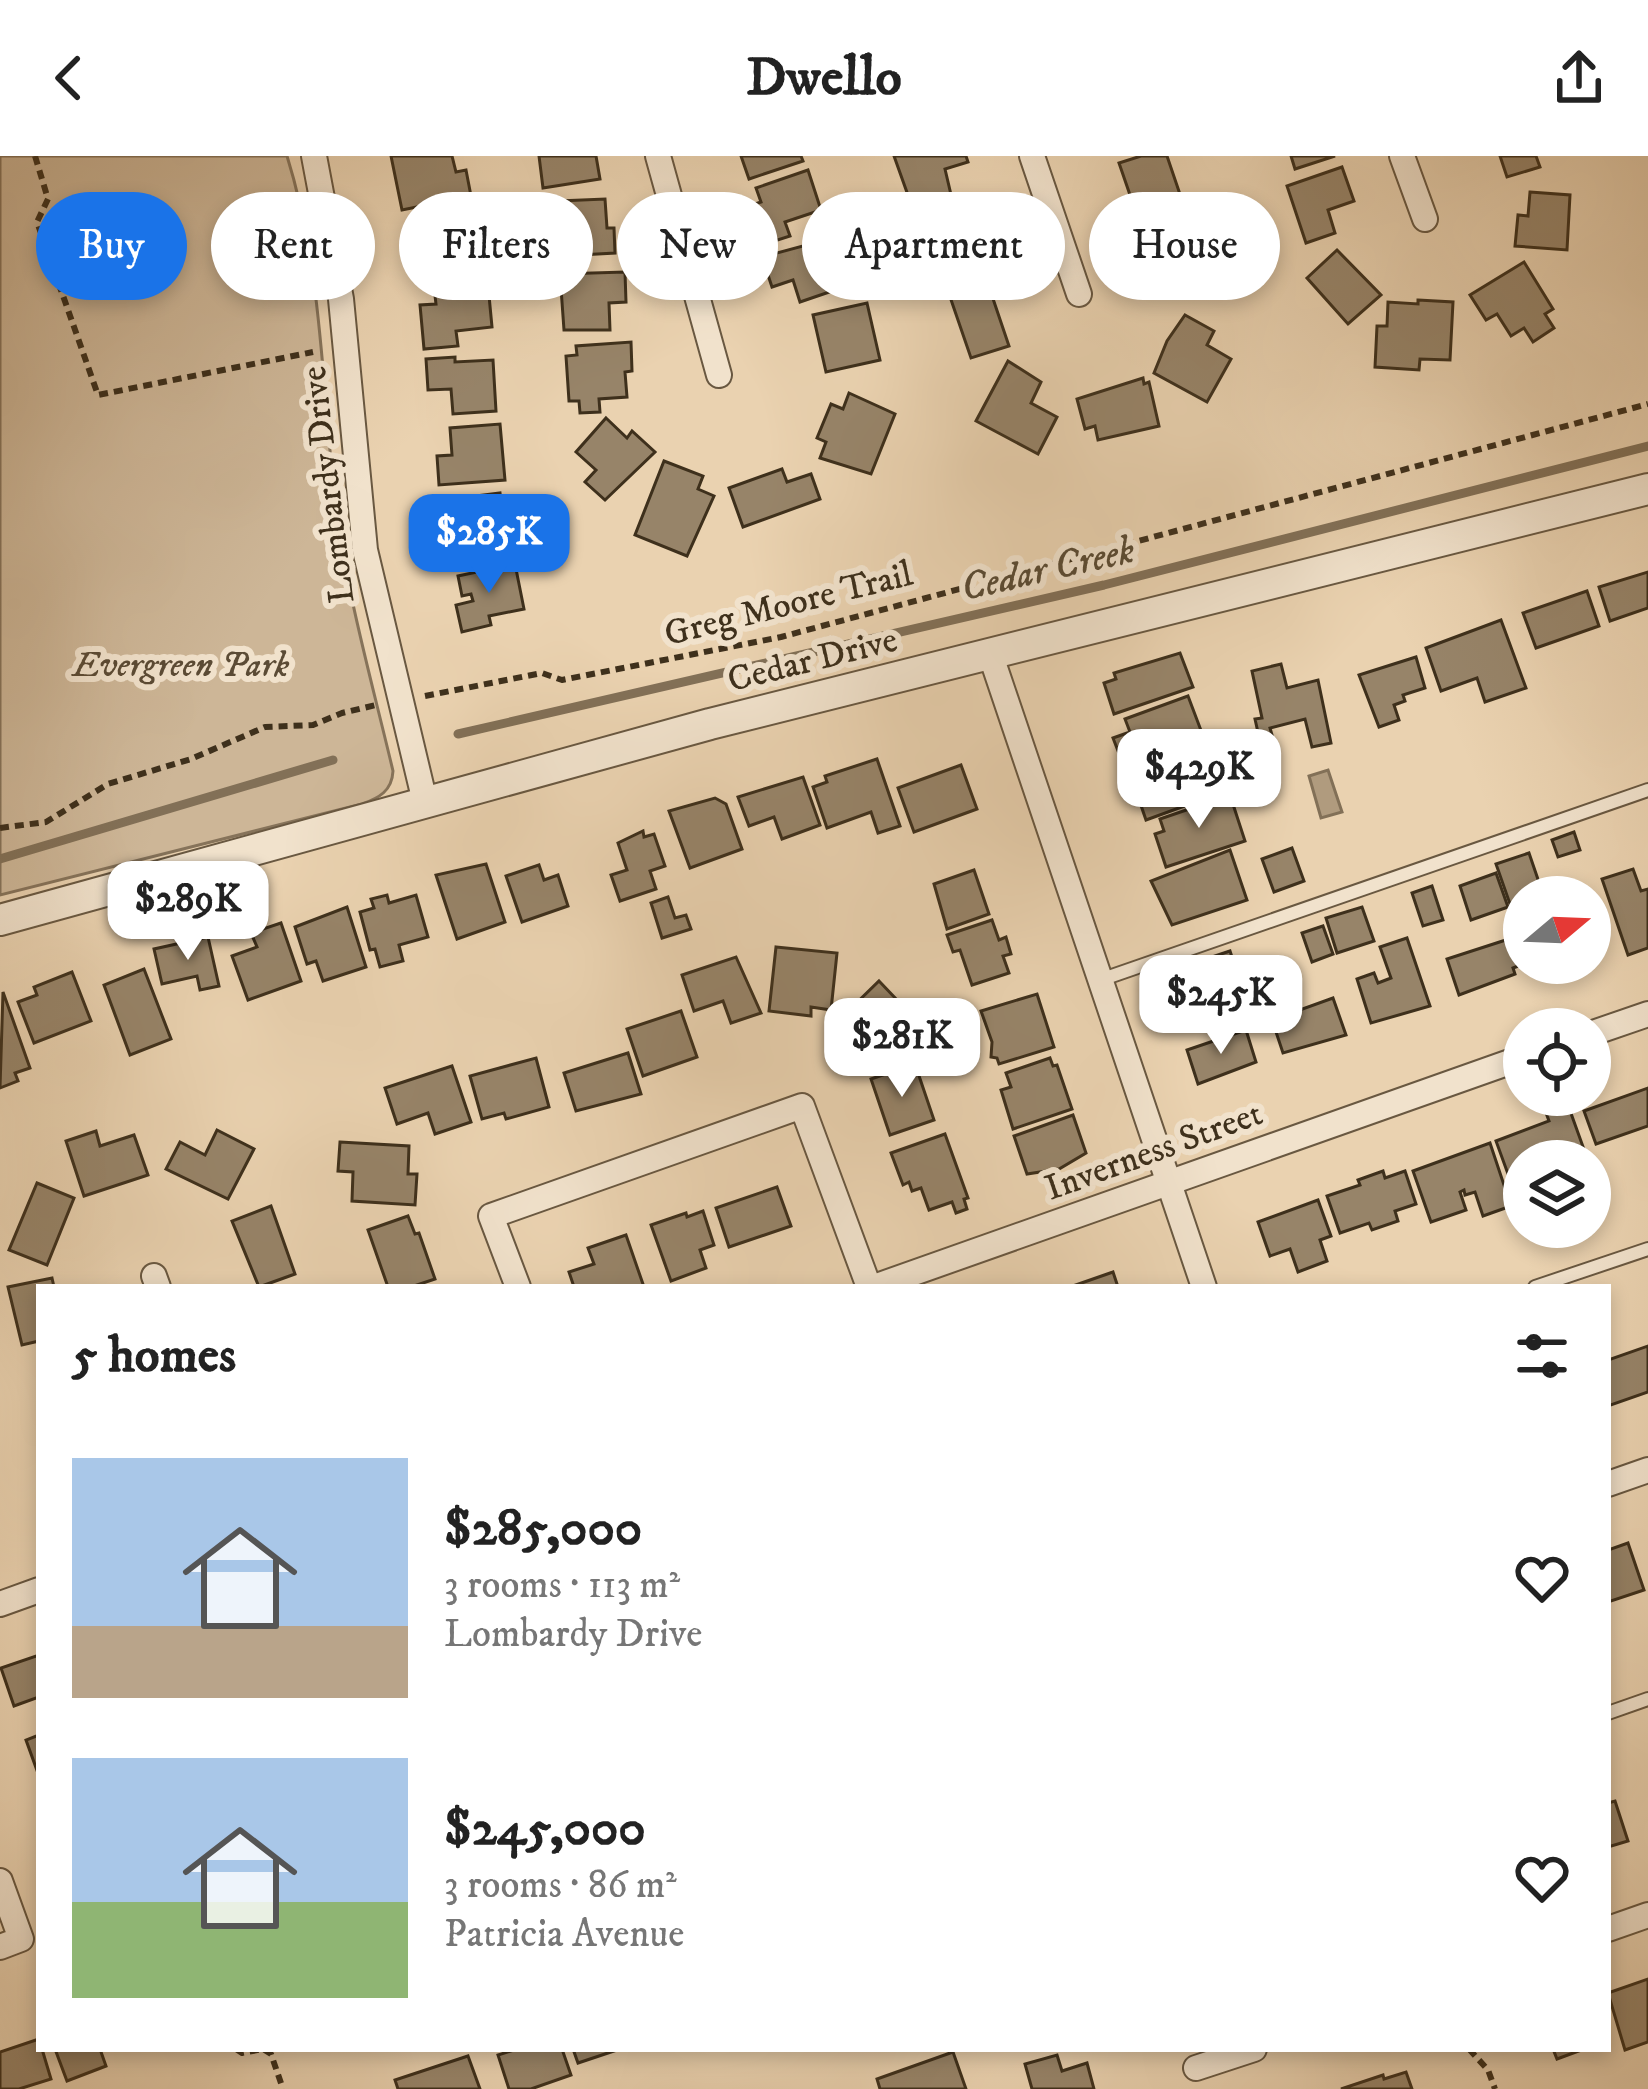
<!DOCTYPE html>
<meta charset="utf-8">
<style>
body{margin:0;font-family:"IM FELL DW Pica",serif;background:#f2f2f2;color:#222;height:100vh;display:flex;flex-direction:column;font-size:45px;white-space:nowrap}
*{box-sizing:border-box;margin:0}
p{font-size:39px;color:#767676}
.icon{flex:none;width:66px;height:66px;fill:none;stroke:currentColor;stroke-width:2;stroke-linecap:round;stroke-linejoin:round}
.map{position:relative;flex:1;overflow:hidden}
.sheet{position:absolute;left:36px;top:1128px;width:1575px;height:768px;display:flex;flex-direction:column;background:#fff;border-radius:0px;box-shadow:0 6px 18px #0003}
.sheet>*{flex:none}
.top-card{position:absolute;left:36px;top:36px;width:1578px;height:108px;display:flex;gap:24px}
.needle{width:78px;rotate:71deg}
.fabs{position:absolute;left:1503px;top:720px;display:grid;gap:24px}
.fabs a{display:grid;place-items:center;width:108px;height:108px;border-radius:50%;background:#fff;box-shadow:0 6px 18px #0003;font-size:60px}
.price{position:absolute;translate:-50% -102px;padding:0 27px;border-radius:24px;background:#fff;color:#222;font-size:39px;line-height:78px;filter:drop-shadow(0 3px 6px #0008)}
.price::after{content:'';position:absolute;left:50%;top:72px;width:36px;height:27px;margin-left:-18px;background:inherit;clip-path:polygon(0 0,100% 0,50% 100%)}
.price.on{background:#1a73e8;color:#fff}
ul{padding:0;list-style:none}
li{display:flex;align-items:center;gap:36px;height:300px;padding:0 36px}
li span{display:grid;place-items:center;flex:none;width:336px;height:240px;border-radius:0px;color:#555}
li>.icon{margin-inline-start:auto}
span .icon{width:144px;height:144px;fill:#fffc;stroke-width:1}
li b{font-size:51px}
h2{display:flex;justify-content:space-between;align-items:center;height:144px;padding:0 36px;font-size:51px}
.tag{padding:0 42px;border-radius:54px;background:#fff;box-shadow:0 6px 18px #0003;font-size:42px;line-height:108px}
.tag.on{background:#1a73e8;color:#fff}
header{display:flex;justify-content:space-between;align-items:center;height:156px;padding:0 36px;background:#fff;font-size:54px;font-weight:700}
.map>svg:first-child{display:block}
.green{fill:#cdb697;stroke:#86735a;stroke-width:3}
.water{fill:#b09b7e;stroke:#827057;stroke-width:3}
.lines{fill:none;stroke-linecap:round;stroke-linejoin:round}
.stream{stroke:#827057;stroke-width:9}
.building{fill:#978469;stroke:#3e301c;stroke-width:3}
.service-casing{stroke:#695841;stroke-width:16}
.minor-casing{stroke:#695841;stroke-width:28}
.tertiary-casing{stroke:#695841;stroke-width:34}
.path{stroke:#3e301c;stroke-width:6;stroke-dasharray:9 6;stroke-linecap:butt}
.service{stroke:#f1e2cc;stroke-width:12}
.minor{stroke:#f1e2cc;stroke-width:24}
.tertiary{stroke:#f1e2cc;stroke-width:30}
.labels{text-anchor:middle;stroke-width:12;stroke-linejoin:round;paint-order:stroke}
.street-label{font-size:36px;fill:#3e301c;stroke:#f1e2cc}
.park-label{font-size:36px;font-style:italic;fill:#5b4b35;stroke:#f1e2cc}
.water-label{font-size:39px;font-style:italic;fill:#5a4b34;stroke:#f1e2cc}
</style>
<header><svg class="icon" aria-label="back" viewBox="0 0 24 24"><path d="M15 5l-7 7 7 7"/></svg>Dwello<svg class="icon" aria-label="share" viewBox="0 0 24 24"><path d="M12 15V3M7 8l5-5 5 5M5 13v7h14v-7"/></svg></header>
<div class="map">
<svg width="1648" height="1933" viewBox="0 0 1648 1933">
<rect width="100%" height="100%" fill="#ead2b0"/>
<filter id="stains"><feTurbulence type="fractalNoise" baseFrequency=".00167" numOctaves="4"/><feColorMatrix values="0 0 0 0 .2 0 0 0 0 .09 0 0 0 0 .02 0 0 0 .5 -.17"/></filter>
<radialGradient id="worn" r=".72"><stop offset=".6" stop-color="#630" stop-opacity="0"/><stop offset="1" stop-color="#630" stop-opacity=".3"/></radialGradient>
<path class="green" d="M0 0H287C321 109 322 224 334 336 345 432 371 522 393 615 392 635 379 642 362 648L0 739Z"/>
<path class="water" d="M1328 614 1342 656 1321 662 1309 620Z"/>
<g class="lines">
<g class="stream">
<path d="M458 578 1104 429 1648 290"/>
<path d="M0 703 333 604"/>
</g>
</g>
<g class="building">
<path d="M391 0H452L456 16 466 14 471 40 402 54Z"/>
<path d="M539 0H596L600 23 543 32Z"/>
<path d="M741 0H801L803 5 749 23Z"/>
<path d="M894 0H966L968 6 945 13 952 43 914 56Z"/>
<path d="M1141 0H1167L1185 53 1140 68 1119 7Z"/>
<path d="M1291 0H1335L1295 13Z"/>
<path d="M1500 0H1536L1540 11 1507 21Z"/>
<path d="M1342 11 1354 45 1328 54 1335 77 1306 87 1287 30Z"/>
<path d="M808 14 821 54 785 66 790 80 762 89 749 50 761 46 756 32Z"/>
<path d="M1530 36 1570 39 1567 94 1515 90 1518 59 1528 60Z"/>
<path d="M605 43 607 72H614L615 97 562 100 559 45Z"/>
<path d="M980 46 1003 106 958 122 937 60Z"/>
<path d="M1201 59 1223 124 1184 136 1163 72Z"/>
<path d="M437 61 438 68 471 61 481 108 424 119 420 98 428 96V91L411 94 407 68Z"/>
<path d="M825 84 841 132 800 146 793 124 772 131 762 101Z"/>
<path d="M1337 94 1381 139 1348 168 1307 122Z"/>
<path d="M1524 106 1553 153 1545 158 1554 172 1533 186 1524 172 1511 180 1497 158 1486 164 1470 139Z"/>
<path d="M625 116 626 146 609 147 610 174H564L560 118Z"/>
<path d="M986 122 1009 190 971 202 948 135Z"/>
<path d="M458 129H488L492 171 456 175 458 190 424 193 420 149 436 148 434 131Z"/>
<path d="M1418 144 1453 146 1450 204 1420 203 1419 214 1375 211 1377 170H1387L1388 146 1418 148Z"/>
<path d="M867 147 880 204 826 216 813 159Z"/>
<path d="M1185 159 1214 175 1207 189 1231 203 1207 246 1154 217 1167 185Z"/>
<path d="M631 186 632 215 625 216 627 241 599 243 600 256 580 257 579 245H569L566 200 577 199 576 190Z"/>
<path d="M455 201V206L493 204 496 255 453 258 451 233 428 234 426 203Z"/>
<path d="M1008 205 1041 226 1031 247 1057 261 1038 298 976 265Z"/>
<path d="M1143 222 1144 228 1149 226 1159 270 1098 284 1095 270 1085 273 1077 243Z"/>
<path d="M849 237 895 258 871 318 820 302 826 286 817 282 831 248 843 253Z"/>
<path d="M606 262 627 282 632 275 655 296 605 344 585 326 596 314 576 296Z"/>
<path d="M500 268 505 324 439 329 437 300 452 299 450 272Z"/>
<path d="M664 305 703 320 698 333 714 340 687 400 635 379Z"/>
<path d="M782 313 787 326 811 318 820 343 743 371 729 332Z"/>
<path d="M500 337 507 393 453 399 449 374 456 373 452 343Z"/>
<path d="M515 408 524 453 489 460 491 469 462 476 456 449 473 445 471 438 462 440 458 420Z"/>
<path d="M1648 416V452L1610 465 1599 431Z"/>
<path d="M1587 435 1599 470 1536 492 1523 457Z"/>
<path d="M1501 464 1526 532 1485 546 1477 522 1441 535 1426 492Z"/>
<path d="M1180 497 1193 531 1114 558 1104 527 1116 523 1114 517Z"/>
<path d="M1416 501 1425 532 1403 539 1405 545 1394 549 1399 564 1379 571 1359 519Z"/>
<path d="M1281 508 1287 532 1318 524 1331 587 1312 591 1305 563 1270 572 1274 586 1261 590 1255 563 1262 562 1252 515Z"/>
<path d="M1188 540 1205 585 1125 613 1113 582 1130 576 1125 563Z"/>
<path d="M1207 591 1223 636 1146 664 1135 632 1147 627 1143 614Z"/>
<path d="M877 603 900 670 878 677 871 656 827 672 813 631 827 626 825 620Z"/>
<path d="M961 609 977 653 914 676 898 632Z"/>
<path d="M803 621 820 669 782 683 774 661 749 670 738 641Z"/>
<path d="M1230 639 1245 685 1166 711 1155 678 1164 675 1160 663Z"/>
<path d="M715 642 726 648 742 693 690 712 669 655Z"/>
<path d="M643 675 644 681 654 678 665 710 650 715 656 733 620 745 611 719 627 714 618 687Z"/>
<path d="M1574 676 1580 694 1558 701 1552 684Z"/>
<path d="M1292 692 1304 725 1274 736 1262 703Z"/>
<path d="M1230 694 1247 744 1172 769 1151 725Z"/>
<path d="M1529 697 1544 741H1524V766L1517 768 1496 708Z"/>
<path d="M486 708 505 766 457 783 436 719Z"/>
<path d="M539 709 544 724 558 719 568 750 522 766 506 720Z"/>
<path d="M1633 713 1641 735 1648 733V792L1628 799 1602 723Z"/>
<path d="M974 714 989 758 947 773 934 728Z"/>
<path d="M1496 717 1508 751 1471 764 1460 730Z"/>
<path d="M1432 730 1443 764 1423 770 1412 737Z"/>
<path d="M387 739 389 747 416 739 428 781 399 789 403 805 380 811 375 793 370 794 360 756 374 752 371 743Z"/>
<path d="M668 741 675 762 686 759 691 773 662 782 651 747Z"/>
<path d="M347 751 366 811 323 825 316 805 307 808 295 771Z"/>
<path d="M1362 751 1374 785 1337 797 1326 762Z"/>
<path d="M1590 754 1602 789 1590 794Z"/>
<path d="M992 764 999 784 1006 781 1011 798 1003 800 1009 817 972 829 960 794 953 796 947 779Z"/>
<path d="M281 767 301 825 248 844 232 800 257 791 251 777Z"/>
<path d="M1323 770 1333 798 1312 806 1302 777Z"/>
<path d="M208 781 219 830 200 834 197 820 162 828 154 793Z"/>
<path d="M1407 782 1430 850 1371 867 1357 823 1374 817 1378 827 1391 822 1380 791Z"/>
<path d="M1512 782 1521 809 1513 812 1515 818 1459 839 1447 803Z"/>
<path d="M776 791 837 797 831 854 811 851V860L769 855Z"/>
<path d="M1230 795 1242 832 1207 844 1194 807Z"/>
<path d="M736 801 761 857 731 867 723 845 694 855 682 819Z"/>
<path d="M144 813 171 883 130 899 104 829Z"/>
<path d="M72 816 91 865 34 887 18 846 37 839 34 831Z"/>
<path d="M879 825 898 845 887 856 905 874 875 904 837 866Z"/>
<path d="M3 836 30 912 15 917 18 925 0 932Z"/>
<path d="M1037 838 1054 891 999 908 997 902 991 901 992 886 981 855Z"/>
<path d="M1333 842 1346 879 1283 897 1272 864Z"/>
<path d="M681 855 697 901 643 920 627 873Z"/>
<path d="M1246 874 1256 906 1198 928 1187 894Z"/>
<path d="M628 897 641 938 576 955 564 917Z"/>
<path d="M536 902 549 951 506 963 504 957 482 963 470 920Z"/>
<path d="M1050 902 1053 910 1057 909 1072 953 1013 973 1001 934 1011 931 1006 917Z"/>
<path d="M915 908 934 964 890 979 871 923Z"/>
<path d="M452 910 471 966 435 978 428 957 397 968 385 932Z"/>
<path d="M1648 932V970L1596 988 1584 955Z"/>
<path d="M1568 949 1586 999 1569 1005 1562 1000 1547 1005H1524V1013L1508 1018 1496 985 1549 965 1546 957Z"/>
<path d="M1073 959 1086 997 1059 1013 1027 1018 1014 980Z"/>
<path d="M217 974 254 993 228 1043 166 1013 180 986 205 999Z"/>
<path d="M96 975 100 990 134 979 148 1019 84 1040 66 985Z"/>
<path d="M945 978 968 1042 964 1043 967 1053 956 1057 952 1046 929 1054 921 1032 912 1035 909 1026 903 1029 891 997Z"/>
<path d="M340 986 409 990 408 1018H417L415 1049 352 1045 353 1016 338 1015Z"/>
<path d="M1490 987 1511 1050 1483 1060 1475 1036 1465 1039 1464 1034 1460 1036 1466 1054 1431 1066 1413 1015Z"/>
<path d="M1383 1015 1385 1022 1405 1015 1416 1048 1395 1055 1398 1065 1372 1074 1369 1067 1340 1077 1327 1040 1360 1029 1358 1024Z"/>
<path d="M37 1027 74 1042 47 1109 9 1094Z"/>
<path d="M777 1031 791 1070 729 1091 716 1052Z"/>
<path d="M1318 1044 1331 1080 1320 1084 1327 1105 1298 1116 1290 1093 1270 1100 1258 1066Z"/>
<path d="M271 1050 295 1118 259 1131 232 1065Z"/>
<path d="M703 1055 714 1089 700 1094 706 1112 671 1125 651 1069 686 1057 687 1061Z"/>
<path d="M408 1060 415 1078 419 1077 435 1123 411 1131H388L368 1074Z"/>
<path d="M626 1079 644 1131H574L569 1116 594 1108 588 1092Z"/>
<path d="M1113 1116 1118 1131H1070Z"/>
<path d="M52 1122 54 1131H39V1185L22 1189 8 1131Z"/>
<path d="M1648 1190V1236L1608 1250V1204Z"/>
<path d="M1628 1387 1644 1434 1608 1446V1394Z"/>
<path d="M39 1499V1541L14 1550 1 1512Z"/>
<path d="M39 1579V1620L26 1584Z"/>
<path d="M1615 1645 1628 1685 1608 1691V1647Z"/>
<path d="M1648 1823V1886L1625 1894 1608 1837Z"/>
<path d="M39 1883 51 1923 19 1933H0V1896Z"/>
<path d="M55 1893H100L106 1910 67 1925Z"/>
<path d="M517 1893H562L571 1919 531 1933H509L498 1899Z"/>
<path d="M573 1893H620L578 1907Z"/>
<path d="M1553 1893H1584L1557 1903Z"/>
<path d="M953 1896 966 1933H880L877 1923Z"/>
<path d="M1057 1899 1062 1915 1087 1907 1094 1933H1032L1025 1908Z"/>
<path d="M468 1900 480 1933H398L395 1924Z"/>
<path d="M1406 1916 1412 1933H1341L1383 1919 1384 1923Z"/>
</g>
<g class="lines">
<defs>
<g id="service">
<path d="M1103 823 1648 634"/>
<path d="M1535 1131 1648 1093"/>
<path d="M1608 1557 1648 1543"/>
</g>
<g id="minor">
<path d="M314 0 341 143 365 394 425 646"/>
<path d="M658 0 719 219"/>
<path d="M1032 0 1079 138"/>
<path d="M1402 0 1425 63"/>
<path d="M990 497 1204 1131"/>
<path d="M1590 878 1648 858"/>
<path d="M154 1120 158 1131"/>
<path d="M518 1131 491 1060 802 950 869 1131"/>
<path d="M874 1131 1524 901"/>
<path d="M1608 1328 1648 1314"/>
<path d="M0 1448 39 1434"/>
<path d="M0 1725 21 1783 0 1791"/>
<path d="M1608 1773 1648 1759"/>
<path d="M1196 1912 1254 1893"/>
</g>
<path id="tertiary" d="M0 764 710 568 1648 333"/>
</defs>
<use href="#service" class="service-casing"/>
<use href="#minor" class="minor-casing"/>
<use href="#tertiary" class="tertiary-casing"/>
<g class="path">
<path d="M35 0 48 43 37 66 98 239 313 196"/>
<path d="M425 540 542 517 562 524 781 481 1648 248"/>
<path d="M0 672 46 666 108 628 191 603 265 571 313 569 342 557 376 549"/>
<path d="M236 1893 242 1897 263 1893 271 1898 283 1933"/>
<path d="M1469 1893 1488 1914 1495 1933"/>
</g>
<use href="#service" class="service"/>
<use href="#minor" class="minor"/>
<use href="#tertiary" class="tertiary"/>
</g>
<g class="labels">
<g class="street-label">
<text transform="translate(326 329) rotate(-97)" y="13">Lombardy Drive</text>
<text transform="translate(788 446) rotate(-14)" y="13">Greg Moore Trail</text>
<text transform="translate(812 502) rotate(-14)" y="13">Cedar Drive</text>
<text transform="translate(1153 993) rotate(-20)" y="13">Inverness Street</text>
</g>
<g class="park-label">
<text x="181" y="520">Evergreen Park</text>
</g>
<g class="water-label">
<text transform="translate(1047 411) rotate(-13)" y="14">Cedar Creek</text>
</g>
</g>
<rect width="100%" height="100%" filter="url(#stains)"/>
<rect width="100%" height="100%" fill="url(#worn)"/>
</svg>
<div class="fabs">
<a><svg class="needle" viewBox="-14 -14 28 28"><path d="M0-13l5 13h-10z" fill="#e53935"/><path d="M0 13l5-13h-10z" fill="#767676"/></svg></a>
<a><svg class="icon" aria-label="locate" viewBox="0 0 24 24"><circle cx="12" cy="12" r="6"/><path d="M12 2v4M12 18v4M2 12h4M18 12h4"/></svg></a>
<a><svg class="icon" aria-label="layers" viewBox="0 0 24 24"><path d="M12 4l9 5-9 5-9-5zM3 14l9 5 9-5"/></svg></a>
</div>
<b class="price on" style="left:489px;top:440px">$285K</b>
<b class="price" style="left:1199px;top:675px">$429K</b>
<b class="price" style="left:188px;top:807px">$289K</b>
<b class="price" style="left:1221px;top:901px">$245K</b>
<b class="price" style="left:902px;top:944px">$281K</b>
<div class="top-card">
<a class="tag on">Buy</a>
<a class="tag">Rent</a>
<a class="tag">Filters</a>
<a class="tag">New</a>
<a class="tag">Apartment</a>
<a class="tag">House</a>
</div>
<section class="sheet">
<h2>5 homes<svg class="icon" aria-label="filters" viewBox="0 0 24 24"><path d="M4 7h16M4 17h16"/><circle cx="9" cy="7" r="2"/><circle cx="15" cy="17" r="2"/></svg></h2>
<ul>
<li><span style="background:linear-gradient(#a9c7e8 70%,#b9a48a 0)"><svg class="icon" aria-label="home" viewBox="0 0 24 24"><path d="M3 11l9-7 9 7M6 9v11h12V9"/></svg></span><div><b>$285,000</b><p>3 rooms · 113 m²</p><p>Lombardy Drive</p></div><svg class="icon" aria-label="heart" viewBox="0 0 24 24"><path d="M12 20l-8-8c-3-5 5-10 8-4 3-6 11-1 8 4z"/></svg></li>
<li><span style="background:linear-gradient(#a9c7e8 60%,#8fb573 0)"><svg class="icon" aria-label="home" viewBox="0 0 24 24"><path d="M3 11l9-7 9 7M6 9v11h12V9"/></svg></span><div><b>$245,000</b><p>3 rooms · 86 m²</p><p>Patricia Avenue</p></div><svg class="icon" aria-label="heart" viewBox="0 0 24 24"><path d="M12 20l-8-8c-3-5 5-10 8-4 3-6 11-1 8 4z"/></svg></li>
</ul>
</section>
</div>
